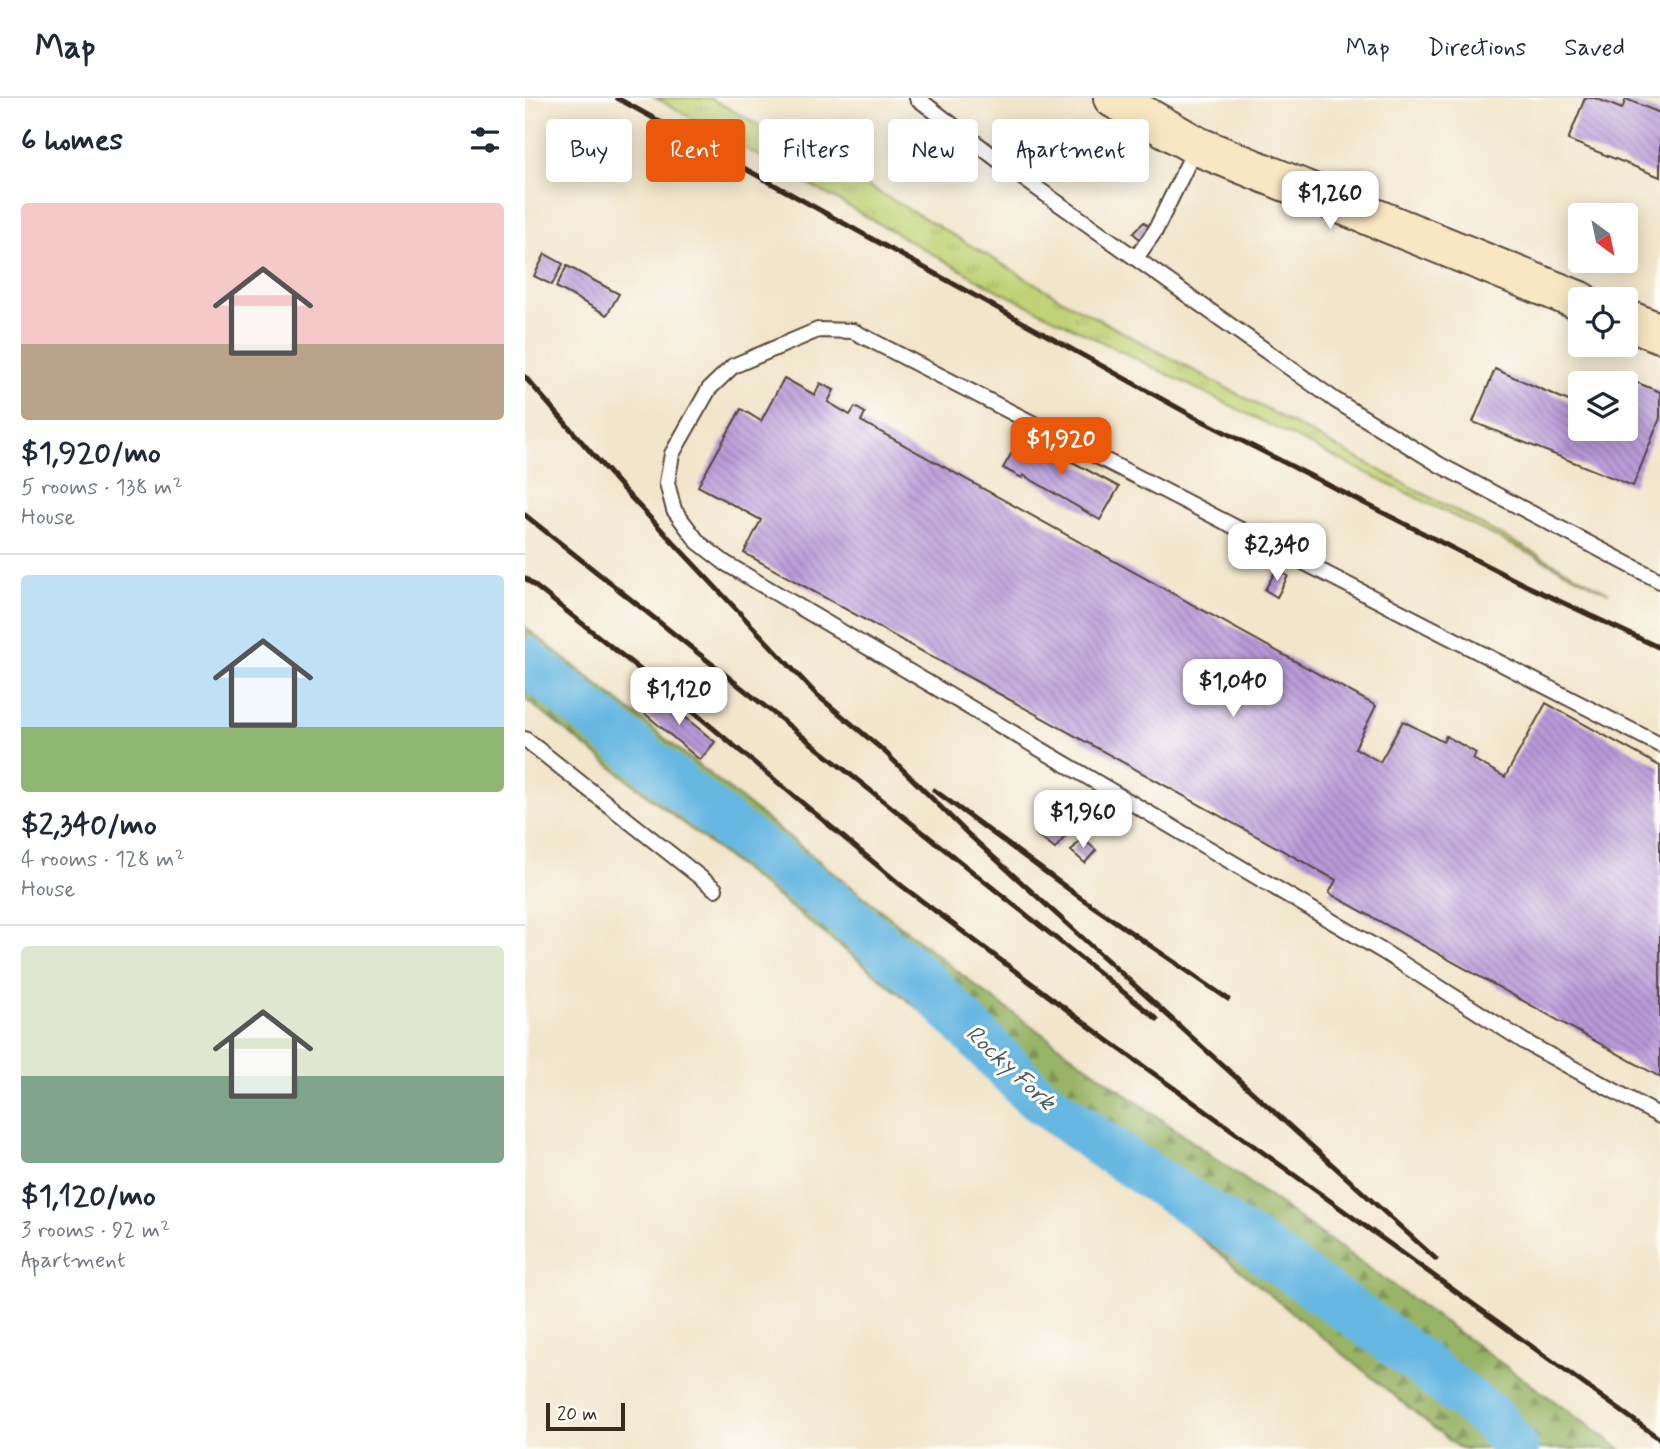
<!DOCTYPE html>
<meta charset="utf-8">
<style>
body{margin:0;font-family:Mynerve,sans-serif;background:#f6f6f7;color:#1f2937;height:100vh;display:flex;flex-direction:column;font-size:26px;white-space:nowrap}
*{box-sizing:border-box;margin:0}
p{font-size:23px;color:#747a83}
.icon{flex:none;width:38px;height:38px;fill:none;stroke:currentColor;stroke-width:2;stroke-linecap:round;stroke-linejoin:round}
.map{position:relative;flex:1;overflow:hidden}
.drawer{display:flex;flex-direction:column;background:#fff;width:525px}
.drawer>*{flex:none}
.banner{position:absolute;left:21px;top:21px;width:665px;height:63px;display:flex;gap:14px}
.needle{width:46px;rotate:147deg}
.tools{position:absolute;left:1043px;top:105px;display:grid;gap:14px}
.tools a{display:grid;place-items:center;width:70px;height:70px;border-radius:7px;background:#fff;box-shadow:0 4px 18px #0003;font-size:35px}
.scale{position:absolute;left:21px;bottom:18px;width:79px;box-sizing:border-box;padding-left:7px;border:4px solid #3b2a1e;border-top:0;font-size:19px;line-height:24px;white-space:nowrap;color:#3b2a1e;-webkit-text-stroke:5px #fdfcf7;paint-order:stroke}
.price{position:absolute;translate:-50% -60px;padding:0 16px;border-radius:14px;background:#fff;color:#222;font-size:23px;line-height:46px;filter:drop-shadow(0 2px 4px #0008)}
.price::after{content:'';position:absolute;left:50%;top:42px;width:21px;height:16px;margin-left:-10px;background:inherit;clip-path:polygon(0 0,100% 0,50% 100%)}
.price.on{background:#ea580c;color:#fff}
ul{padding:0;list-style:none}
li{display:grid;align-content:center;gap:14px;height:371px;padding:0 21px}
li+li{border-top:2px solid #e0e1e3}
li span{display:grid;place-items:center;height:217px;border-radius:7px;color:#555}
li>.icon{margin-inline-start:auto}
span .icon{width:126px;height:126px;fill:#fffc;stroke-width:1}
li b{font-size:30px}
h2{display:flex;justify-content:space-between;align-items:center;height:84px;padding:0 21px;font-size:30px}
.tag{padding:0 24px;border-radius:7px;background:#fff;box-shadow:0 4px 18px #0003;font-size:24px;line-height:63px}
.tag.on{background:#ea580c;color:#fff}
header{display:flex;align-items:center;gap:42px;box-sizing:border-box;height:98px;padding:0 35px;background:#fff;border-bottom:2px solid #e0e1e3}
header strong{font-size:33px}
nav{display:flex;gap:38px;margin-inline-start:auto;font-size:24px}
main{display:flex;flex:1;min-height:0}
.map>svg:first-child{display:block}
.grass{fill:url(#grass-tufts);stroke:#7e7e4a;stroke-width:2}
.forest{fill:url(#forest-firs);stroke:#6a6f42;stroke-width:2}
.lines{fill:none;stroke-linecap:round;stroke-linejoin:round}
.river{stroke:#66b7e1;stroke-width:47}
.building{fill:url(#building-back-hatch)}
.lane-casing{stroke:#564638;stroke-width:18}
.secondary-casing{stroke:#564638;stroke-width:42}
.lane{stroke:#fff;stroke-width:14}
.secondary{stroke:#f9e7c3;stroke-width:38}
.rail{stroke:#3b2a1e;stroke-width:5}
.labels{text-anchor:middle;stroke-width:6;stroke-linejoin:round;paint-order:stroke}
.water-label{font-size:24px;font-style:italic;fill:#4a5b62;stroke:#fdfcf7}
</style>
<header>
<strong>Map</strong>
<nav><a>Map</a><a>Directions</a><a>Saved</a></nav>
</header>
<main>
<section class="drawer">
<h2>6 homes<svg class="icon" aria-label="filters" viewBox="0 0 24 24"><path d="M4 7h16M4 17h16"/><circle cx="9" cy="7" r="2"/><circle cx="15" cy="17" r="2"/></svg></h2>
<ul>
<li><span style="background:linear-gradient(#f6c9c9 65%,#b9a48a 0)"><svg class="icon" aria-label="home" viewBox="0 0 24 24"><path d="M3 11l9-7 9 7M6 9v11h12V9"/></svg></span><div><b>$1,920/mo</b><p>5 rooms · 138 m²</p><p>House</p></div></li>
<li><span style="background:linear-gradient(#bfe0f5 70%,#8fb573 0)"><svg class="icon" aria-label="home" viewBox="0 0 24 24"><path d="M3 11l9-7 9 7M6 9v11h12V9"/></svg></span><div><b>$2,340/mo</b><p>4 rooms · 128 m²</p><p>House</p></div></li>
<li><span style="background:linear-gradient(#dfe7d0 60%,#7fa58c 0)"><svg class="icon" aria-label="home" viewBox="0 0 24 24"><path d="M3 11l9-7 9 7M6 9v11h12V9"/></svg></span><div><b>$1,120/mo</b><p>3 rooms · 92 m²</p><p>Apartment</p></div></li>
</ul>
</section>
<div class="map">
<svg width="1135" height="1351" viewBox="0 0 1135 1351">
<defs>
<pattern id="grass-tufts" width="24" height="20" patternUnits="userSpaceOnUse" patternTransform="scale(1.75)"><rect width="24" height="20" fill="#c0d275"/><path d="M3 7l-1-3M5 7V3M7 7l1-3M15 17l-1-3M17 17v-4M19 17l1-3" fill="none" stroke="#a6b465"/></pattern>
<pattern id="forest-firs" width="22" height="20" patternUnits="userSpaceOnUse" patternTransform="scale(1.75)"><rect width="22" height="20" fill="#98b466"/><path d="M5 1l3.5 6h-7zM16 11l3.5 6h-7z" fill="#7d9353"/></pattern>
<pattern id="building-back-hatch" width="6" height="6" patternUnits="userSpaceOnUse" patternTransform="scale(1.75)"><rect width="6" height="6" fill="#b79ad9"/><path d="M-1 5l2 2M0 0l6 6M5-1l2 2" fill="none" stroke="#967eaf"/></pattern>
</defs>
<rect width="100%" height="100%" fill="#fdfcf7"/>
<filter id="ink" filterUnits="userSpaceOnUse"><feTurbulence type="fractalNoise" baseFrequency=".0143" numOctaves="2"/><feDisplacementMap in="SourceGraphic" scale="14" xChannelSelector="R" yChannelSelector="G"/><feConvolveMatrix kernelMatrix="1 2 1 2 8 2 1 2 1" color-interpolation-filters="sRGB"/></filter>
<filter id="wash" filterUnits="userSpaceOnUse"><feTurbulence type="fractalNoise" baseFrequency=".00686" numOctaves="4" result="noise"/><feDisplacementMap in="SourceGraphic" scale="28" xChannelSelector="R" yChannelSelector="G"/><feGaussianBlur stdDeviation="1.57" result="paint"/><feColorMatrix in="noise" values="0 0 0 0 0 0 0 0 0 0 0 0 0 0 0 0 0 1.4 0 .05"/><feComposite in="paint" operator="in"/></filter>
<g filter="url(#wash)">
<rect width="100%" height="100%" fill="#f1e5ca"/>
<path class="grass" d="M131 0H185L396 118 543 205 1084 495 470 191Z"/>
<path class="forest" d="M0 529 460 895 1096 1351H935L334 863 0 601Z"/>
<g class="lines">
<path class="river" d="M0 562 207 731 300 800 397 882 508 996 583 1051 737 1151 859 1237 971 1324 990 1351"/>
</g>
<g id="blocks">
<g class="building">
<path d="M1060 0H1070L1097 11 1101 1 1135 15V79L1043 42Z"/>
<path d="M619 124 628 133 618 144 608 135Z"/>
<path d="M20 156 38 166 27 187 9 178Z"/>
<path d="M42 168 94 196 82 217 31 189Z"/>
<path d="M970 271 1055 308V331H1101V285H1093L1096 278 1135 294V320L1108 388 948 324Z"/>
<path d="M259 280 290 297 295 285 309 292 303 304 325 317 330 309 340 315 336 323 851 608 830 650 855 664 878 623 918 644 921 638 951 655 948 661 980 679 1021 605 1135 668V979L804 795 811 782 219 455 236 422 173 388 216 311 236 323Z"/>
<path d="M497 337 594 389 575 422 498 377 497 380 478 370Z"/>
<path d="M751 472 763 478 752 499 740 492Z"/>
<path d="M133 597 190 644 175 662 118 614Z"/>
<path d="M527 717 545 732 530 751 511 736Z"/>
<path d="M557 740 571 752 560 765 546 753Z"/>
</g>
</g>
</g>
<g filter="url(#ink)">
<use href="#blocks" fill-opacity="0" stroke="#564638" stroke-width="2"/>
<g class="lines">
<defs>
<g id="lane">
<path d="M392 0 481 68 810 302 915 367 1135 483"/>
<path d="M611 160 630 133 671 49"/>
<path d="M0 641 190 791"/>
<path d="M1135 647 328 233 293 232 208 268 184 291 147 356 142 385 149 412 173 444 200 465 859 854 1000 944 1135 1018"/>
</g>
<g id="secondary">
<path d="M588 0 672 48 1055 203"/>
<path d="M1101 221 1135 235"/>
</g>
</defs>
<use href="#lane" class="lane-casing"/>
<use href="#secondary" class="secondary-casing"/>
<use href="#lane" class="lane"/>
<use href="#secondary" class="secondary"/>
<g class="rail">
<path d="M92 0 664 316 998 486 1135 550"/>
<path d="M0 279 98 391 292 597 359 653 442 735 911 1161"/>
<path d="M0 417 632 921"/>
<path d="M0 480 177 621 377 788 585 944 1135 1341"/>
<path d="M409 692 553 798 703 901"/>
</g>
</g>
</g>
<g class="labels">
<g class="water-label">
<text transform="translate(486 969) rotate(43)" y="8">Rocky Fork</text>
</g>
</g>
</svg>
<div class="tools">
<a><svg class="needle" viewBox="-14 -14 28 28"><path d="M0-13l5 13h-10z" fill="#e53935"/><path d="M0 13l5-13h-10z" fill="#747a83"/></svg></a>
<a><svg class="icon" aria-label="locate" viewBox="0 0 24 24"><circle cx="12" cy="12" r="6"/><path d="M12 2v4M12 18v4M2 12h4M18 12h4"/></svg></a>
<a><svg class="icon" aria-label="layers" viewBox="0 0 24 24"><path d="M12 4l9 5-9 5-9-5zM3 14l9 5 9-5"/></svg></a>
</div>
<div class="scale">20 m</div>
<b class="price" style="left:805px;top:133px">$1,260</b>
<b class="price on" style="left:536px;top:379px">$1,920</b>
<b class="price" style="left:752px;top:485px">$2,340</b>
<b class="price" style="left:708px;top:621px">$1,040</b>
<b class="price" style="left:154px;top:629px">$1,120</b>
<b class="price" style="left:558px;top:752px">$1,960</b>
<div class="banner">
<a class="tag">Buy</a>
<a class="tag on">Rent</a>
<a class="tag">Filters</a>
<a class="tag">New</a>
<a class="tag">Apartment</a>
</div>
</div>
</main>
